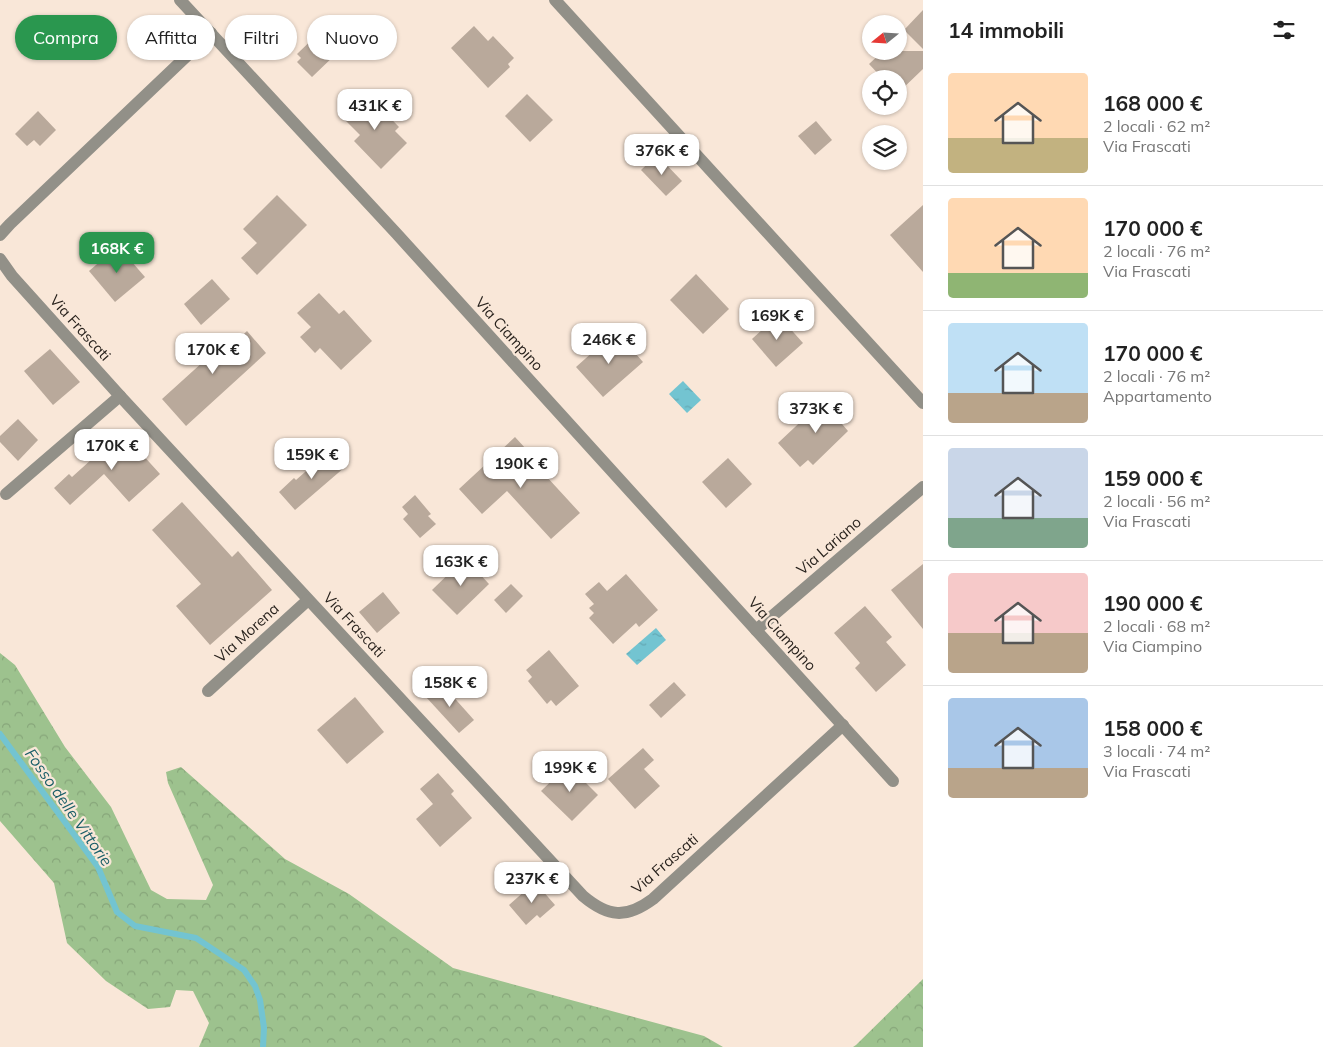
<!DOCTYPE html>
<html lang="it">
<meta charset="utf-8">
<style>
body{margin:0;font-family:Mulish,sans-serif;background:#f2f2f2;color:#222;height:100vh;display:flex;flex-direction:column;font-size:19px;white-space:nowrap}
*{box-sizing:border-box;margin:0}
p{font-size:16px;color:#767676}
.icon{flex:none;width:28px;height:28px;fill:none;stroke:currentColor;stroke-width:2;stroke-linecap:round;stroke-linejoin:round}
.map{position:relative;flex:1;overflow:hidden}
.drawer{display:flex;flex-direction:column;background:#fff;width:400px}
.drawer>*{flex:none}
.guide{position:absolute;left:15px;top:15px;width:475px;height:45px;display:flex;gap:10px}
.needle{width:32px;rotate:252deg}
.controls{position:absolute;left:862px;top:15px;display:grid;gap:10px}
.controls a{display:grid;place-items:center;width:45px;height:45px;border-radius:50%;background:#fff;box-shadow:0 1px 4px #0004;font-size:25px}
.price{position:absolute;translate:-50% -42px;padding:0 11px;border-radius:10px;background:#fff;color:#222;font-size:16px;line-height:32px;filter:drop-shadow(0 1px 2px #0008)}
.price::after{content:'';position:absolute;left:50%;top:30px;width:15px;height:11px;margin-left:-8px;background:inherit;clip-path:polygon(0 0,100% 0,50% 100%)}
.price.selected{background:#2a974f;color:#fff}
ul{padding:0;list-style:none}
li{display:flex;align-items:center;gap:15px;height:125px;padding:0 25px}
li+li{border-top:1px solid #e0e0e0}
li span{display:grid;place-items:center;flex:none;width:140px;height:100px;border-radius:5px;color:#555}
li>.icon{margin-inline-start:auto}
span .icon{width:60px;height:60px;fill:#fffc;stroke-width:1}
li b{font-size:21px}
h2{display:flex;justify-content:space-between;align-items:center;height:60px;padding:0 25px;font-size:21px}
.tag{padding:0 18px;border-radius:22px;background:#fff;box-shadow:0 1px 4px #0004;font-size:18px;line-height:45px}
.tag.selected{background:#2a974f;color:#fff}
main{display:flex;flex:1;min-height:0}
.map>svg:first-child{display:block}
.forest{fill:url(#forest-crowns)}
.water{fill:url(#water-ripples)}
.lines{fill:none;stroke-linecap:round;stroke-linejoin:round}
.stream{stroke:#73c4d1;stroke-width:6}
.building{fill:#b9a99b}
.street{stroke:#929088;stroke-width:12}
.labels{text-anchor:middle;stroke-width:4.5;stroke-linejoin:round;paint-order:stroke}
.street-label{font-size:15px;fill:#251f1a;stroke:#f9e7d8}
.water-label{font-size:16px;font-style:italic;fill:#1a5e68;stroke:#f9e7d8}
</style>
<main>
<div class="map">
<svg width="923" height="1047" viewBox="0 0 923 1047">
<defs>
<pattern id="forest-crowns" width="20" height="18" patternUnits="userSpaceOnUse" patternTransform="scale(1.25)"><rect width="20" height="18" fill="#9dc28e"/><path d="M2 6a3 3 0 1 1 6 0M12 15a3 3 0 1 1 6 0" fill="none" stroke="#87a67a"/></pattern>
<pattern id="water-ripples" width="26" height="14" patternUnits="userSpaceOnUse" patternTransform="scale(1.25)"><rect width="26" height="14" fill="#73c4d1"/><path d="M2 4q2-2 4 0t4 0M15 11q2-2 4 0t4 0" fill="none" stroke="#63a8b3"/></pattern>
</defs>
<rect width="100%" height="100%" fill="#f9e7d8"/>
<g class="forest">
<path d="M0 653 15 665 65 747 111 807 151 890 167 899 206 900 213 885 168 783 166 772 181 767 285 859 349 894 453 968 704 1036 723 1047H199L209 1023 193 991 176 990 170 1007 148 1009 106 981 67 943 54 883 0 821Z"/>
<path d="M923 979V1047H853L856 1045Z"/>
</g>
<g class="water">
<path d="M683 381 701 400 687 413 669 394Z"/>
<path d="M656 628 666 640 637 665 626 654Z"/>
</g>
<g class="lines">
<path class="stream" d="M0 734 98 867 117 912 135 926 196 938 244 970 255 986 260 1000 264 1028 263 1047"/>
</g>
<g class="building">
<path d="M923 10V49L904 30Z"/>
<path d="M474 26 488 41 493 36 514 58 508 64 510 67 488 88 451 48Z"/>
<path d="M323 29 339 45 333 50 336 54 312 77 297 62 301 58 297 54Z"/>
<path d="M883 51H923V69L899 92V79H883L869 64Z"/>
<path d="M366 93 399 127 395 131 407 143 381 169 354 141 360 135 342 117Z"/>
<path d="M527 94 553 120 530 142 505 116Z"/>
<path d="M38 111 56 130 40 146 34 140 27 146 15 134Z"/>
<path d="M816 121 832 140 815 155 798 136Z"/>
<path d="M657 155 682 181 666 196 641 170Z"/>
<path d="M277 195 307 225 257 275 241 258 257 243 243 229Z"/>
<path d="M923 205V272L890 235Z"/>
<path d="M118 246 145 277 115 302 89 271Z"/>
<path d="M696 274 729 309 703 334 670 300Z"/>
<path d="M212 279 230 299 201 325 184 304Z"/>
<path d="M319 293 339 314 344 310 372 341 341 370 320 348 315 353 300 337 311 327 297 313Z"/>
<path d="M778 315 803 343 776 367 752 339Z"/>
<path d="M247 331 266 353 186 426 162 399 204 361 198 355 222 333 233 344Z"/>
<path d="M613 334 617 339 620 336 643 362 603 397 576 367Z"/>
<path d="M50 349 80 382 53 405 24 371Z"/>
<path d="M828 396 848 418 842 424 848 431 813 465 808 460 800 467 778 443Z"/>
<path d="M18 419 38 440 18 461 0 442V436Z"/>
<path d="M122 432 160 474 129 502 104 474 70 505 54 488 69 474 72 477Z"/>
<path d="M515 437 538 462 535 464 580 513 551 539 507 491 482 514 459 489Z"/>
<path d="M330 450 345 467 295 510 279 492 294 478 296 480Z"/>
<path d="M728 458 752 484 726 508 702 482Z"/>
<path d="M415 495 431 514 428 516 436 524 420 538 403 519 408 514 402 507Z"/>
<path d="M182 502 232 557 238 551 272 590 210 645 176 606 201 584 152 530Z"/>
<path d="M465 558 489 584 457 615 432 590Z"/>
<path d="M923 564V629L891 590Z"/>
<path d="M626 574 658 610 639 627 636 623 613 644 589 618 594 613 589 608 594 604 585 594 599 582 607 591Z"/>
<path d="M511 584 523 596 506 613 494 600Z"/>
<path d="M383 592 400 613 377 633 359 612Z"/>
<path d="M865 606 892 637 886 642 906 665 876 692 855 668 860 663 834 633Z"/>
<path d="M549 650 579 686 556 706 551 700 547 704 528 681 532 677 526 670Z"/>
<path d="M674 682 686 695 661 718 649 705Z"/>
<path d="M441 683 474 720 459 733 426 697Z"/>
<path d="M355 697 384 732 347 764 317 730Z"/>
<path d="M643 748 654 760 644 769 660 786 635 809 608 779Z"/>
<path d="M568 765 598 795 572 821 541 791Z"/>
<path d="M438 773 454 791 451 794 472 818 440 847 416 819 433 804 420 789Z"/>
<path d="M535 882 555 905 540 918 537 915 526 925 509 905Z"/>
</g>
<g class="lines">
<g class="street">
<path d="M180 0 396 233 893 781"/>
<path d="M555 0 923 403"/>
<path d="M0 235 10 224 211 33"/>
<path d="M0 259 12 276 120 396 583 896C608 917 626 919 653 899L843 725"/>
<path d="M6 494 120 396"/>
<path d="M756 630 923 487"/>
<path d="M208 691 308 600"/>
</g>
</g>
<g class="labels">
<g class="street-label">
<text transform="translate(80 328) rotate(48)" y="5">Via Frascati</text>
<text transform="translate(509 334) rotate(48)" y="5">Via Ciampino</text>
<text transform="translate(829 546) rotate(-41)" y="5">Via Lariano</text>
<text transform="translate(354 625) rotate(47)" y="5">Via Frascati</text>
<text transform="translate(247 633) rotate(-42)" y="5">Via Morena</text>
<text transform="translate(782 634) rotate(48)" y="5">Via Ciampino</text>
<text transform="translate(665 864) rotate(-41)" y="5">Via Frascati</text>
</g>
<g class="water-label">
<text transform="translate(69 807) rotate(55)" y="6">Fosso delle Vittorie</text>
</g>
</g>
</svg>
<div class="controls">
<a><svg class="needle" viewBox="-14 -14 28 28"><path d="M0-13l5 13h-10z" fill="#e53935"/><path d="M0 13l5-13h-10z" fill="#767676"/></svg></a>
<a><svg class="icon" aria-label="locate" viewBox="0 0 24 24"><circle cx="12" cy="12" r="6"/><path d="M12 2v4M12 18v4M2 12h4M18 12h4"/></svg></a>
<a><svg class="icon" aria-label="layers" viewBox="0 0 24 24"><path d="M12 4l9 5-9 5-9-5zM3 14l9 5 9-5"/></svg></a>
</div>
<b class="price" style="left:375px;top:131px">431K €</b>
<b class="price" style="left:662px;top:176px">376K €</b>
<b class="price selected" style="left:117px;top:274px">168K €</b>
<b class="price" style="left:777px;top:341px">169K €</b>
<b class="price" style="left:609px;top:365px">246K €</b>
<b class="price" style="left:213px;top:375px">170K €</b>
<b class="price" style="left:816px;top:434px">373K €</b>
<b class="price" style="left:112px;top:471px">170K €</b>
<b class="price" style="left:312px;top:480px">159K €</b>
<b class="price" style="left:521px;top:489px">190K €</b>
<b class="price" style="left:461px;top:587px">163K €</b>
<b class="price" style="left:450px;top:708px">158K €</b>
<b class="price" style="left:570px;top:793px">199K €</b>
<b class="price" style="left:532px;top:904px">237K €</b>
<div class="guide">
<a class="tag selected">Compra</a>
<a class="tag">Affitta</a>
<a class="tag">Filtri</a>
<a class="tag">Nuovo</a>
</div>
</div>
<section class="drawer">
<h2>14 immobili<svg class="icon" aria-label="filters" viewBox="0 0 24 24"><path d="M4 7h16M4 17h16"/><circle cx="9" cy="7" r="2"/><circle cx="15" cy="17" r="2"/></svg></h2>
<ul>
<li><span style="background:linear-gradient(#ffd9b3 65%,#c2b280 0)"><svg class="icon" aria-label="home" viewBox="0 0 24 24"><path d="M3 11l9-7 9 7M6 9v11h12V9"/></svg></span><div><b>168 000 €</b><p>2 locali · 62 m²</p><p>Via Frascati</p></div></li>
<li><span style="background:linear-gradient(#ffd9b3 75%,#8fb573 0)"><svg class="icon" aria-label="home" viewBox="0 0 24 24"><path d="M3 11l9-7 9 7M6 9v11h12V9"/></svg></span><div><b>170 000 €</b><p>2 locali · 76 m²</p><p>Via Frascati</p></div></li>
<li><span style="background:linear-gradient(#bfe0f5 70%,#b9a48a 0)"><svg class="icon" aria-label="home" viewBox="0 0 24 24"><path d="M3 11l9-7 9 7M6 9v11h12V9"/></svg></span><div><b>170 000 €</b><p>2 locali · 76 m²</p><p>Appartamento</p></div></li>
<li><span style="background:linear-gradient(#c9d6e8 70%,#7fa58c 0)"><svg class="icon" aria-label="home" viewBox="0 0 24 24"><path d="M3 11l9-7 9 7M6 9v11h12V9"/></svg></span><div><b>159 000 €</b><p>2 locali · 56 m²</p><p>Via Frascati</p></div></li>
<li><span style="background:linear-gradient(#f6c9c9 60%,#b9a48a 0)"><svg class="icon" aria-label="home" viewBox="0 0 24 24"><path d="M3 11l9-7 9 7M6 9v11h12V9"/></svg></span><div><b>190 000 €</b><p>2 locali · 68 m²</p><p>Via Ciampino</p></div></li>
<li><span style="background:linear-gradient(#a9c7e8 70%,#b9a48a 0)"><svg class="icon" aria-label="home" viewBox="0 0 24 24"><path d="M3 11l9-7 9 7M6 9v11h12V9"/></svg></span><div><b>158 000 €</b><p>3 locali · 74 m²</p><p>Via Frascati</p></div></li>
</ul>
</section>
</main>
